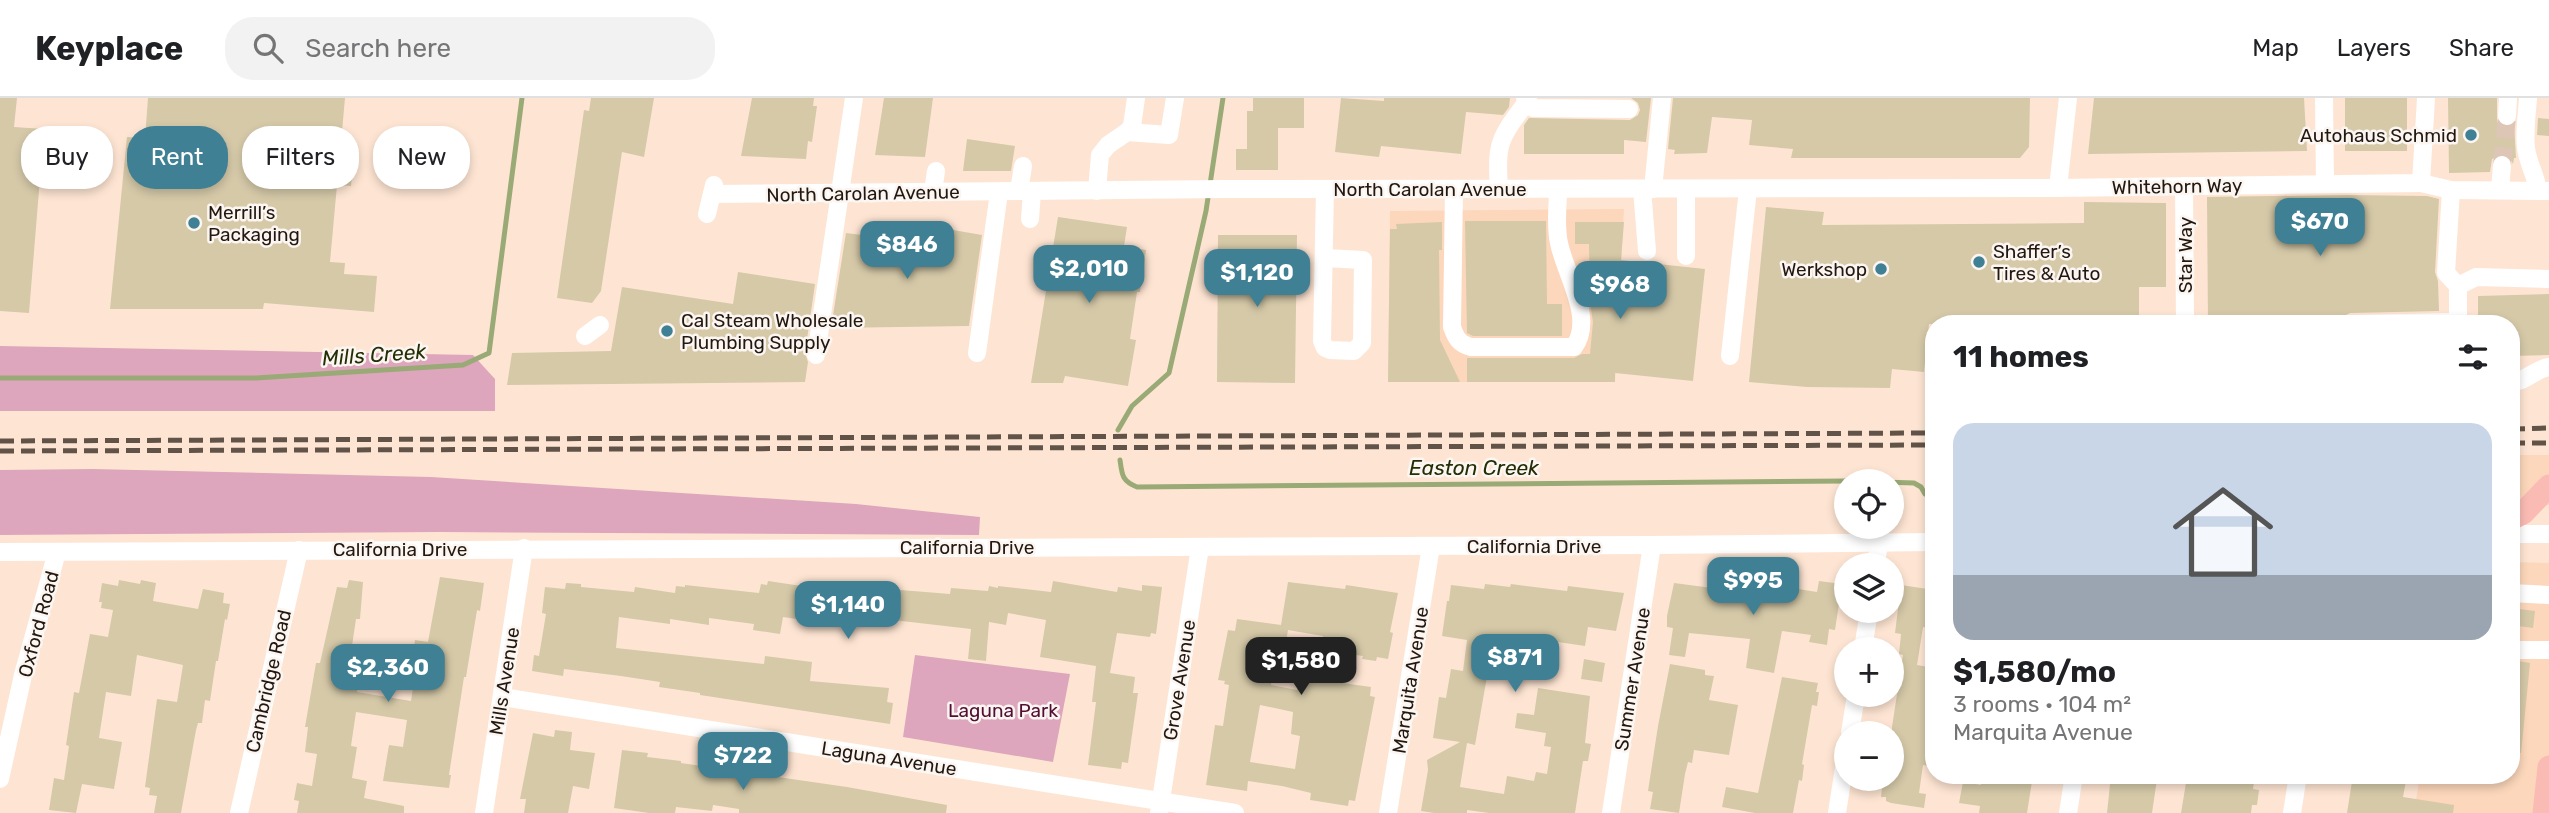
<!DOCTYPE html>
<meta charset="utf-8">
<style>
body{margin:0;font-family:Rubik,sans-serif;background:#f2f2f2;color:#202124;height:100vh;display:flex;flex-direction:column;font-size:26px;white-space:nowrap}
*{box-sizing:border-box;margin:0}
p{font-size:23px;color:#757577}
.icon{flex:none;width:38px;height:38px;fill:none;stroke:currentColor;stroke-width:2;stroke-linecap:round;stroke-linejoin:round}
.map{position:relative;flex:1;overflow:hidden}
.details{position:absolute;left:1925px;top:217px;width:595px;height:469px;display:flex;flex-direction:column;background:#fff;border-radius:28px;box-shadow:0 4px 10px #0003}
.details>*{flex:none}
.guide{position:absolute;left:21px;top:28px;width:665px;height:63px;display:flex;gap:14px}
.controls{position:absolute;left:1834px;top:371px;display:grid;gap:14px}
.controls a{display:grid;place-items:center;width:70px;height:70px;border-radius:50%;background:#fff;box-shadow:0 4px 10px #0003;font-size:35px}
.price{position:absolute;translate:-50% -60px;padding:0 16px;border-radius:14px;background:#408094;color:#fff;font-size:23px;line-height:46px;filter:drop-shadow(0 2px 4px #0008)}
.price::after{content:'';position:absolute;left:50%;top:42px;width:21px;height:16px;margin-left:-10px;background:inherit;clip-path:polygon(0 0,100% 0,50% 100%)}
.price.on{background:#222;color:#fff}
ul{padding:0;list-style:none}
li{display:grid;align-content:center;gap:14px;height:371px;padding:0 28px}
li+li{border-top:2px solid #e0e0e0}
li span{display:grid;place-items:center;height:217px;border-radius:21px;color:#555}
li>.icon{margin-inline-start:auto}
span .icon{width:126px;height:126px;fill:#fffc;stroke-width:1}
li b{font-size:30px}
h2{display:flex;justify-content:space-between;align-items:center;height:84px;padding:0 28px;font-size:30px}
.chip{padding:0 24px;border-radius:28px;background:#fff;box-shadow:0 4px 10px #0003;font-size:24px;line-height:63px}
.chip.on{background:#408094;color:#fff}
header{display:flex;align-items:center;gap:42px;box-sizing:border-box;height:98px;padding:0 35px;background:#fff;border-bottom:2px solid #e0e0e0}
header strong{font-size:33px}
nav{display:flex;gap:38px;margin-inline-start:auto;font-size:24px}
.search{width:490px;height:63px;background:#f2f2f2;display:flex;align-items:center;gap:18px;box-sizing:border-box;padding:0 24px;border-radius:28px;color:#757577;font-size:26px}
.map>svg:first-child{display:block}
.built{fill:#fcd7bb}
.green{fill:#dda6bc}
.lines{fill:none;stroke-linecap:round;stroke-linejoin:round}
.stream{stroke:#99aa76;stroke-width:5}
.building{fill:#d5c9a8;fill-rule:evenodd}
.minor-tunnel{stroke:#ddc6b6;stroke-width:18;stroke-dasharray:18 9;stroke-linecap:butt}
.minor{stroke:#fff;stroke-width:18}
.major{stroke:#fbbbb5;stroke-width:23}
.rail{stroke:#625348;stroke-width:5;stroke-dasharray:14 7;stroke-linecap:butt}
.poi-dot{fill:#408094;stroke:#fcf6f2;stroke-width:2.5}
.labels{text-anchor:middle;stroke-width:5;stroke-linejoin:round;paint-order:stroke}
.poi-label{font-size:19px;fill:#231810;stroke:#fcf6f2;text-anchor:start}
.street-label{font-size:19px;fill:#231810;stroke:#fcf6f2}
.park-label{font-size:19px;fill:#520e33;stroke:#fcf6f2}
.water-label{font-size:21px;font-style:italic;fill:#232e05;stroke:#fcf6f2}
</style>
<header>
<strong>Keyplace</strong>
<div class="search"><svg class="icon" aria-label="search" viewBox="0 0 24 24"><circle cx="10" cy="10" r="6"/><path d="M15 15l6 6"/></svg>Search here</div>
<nav><a>Map</a><a>Layers</a><a>Share</a></nav>
</header>
<div class="map">
<svg width="2549" height="715" viewBox="0 0 2549 715">
<rect width="100%" height="100%" fill="#fee5d3"/>
<g class="built">
<path d="M1624 111 1615 284H1388L1390 113Z"/>
<path d="M2511 357H2549V407L2511 409Z"/>
<path d="M2511 464 2549 465V715H2414L2420 677H2511Z"/>
</g>
<g class="green">
<path d="M0 248 473 257 495 281V313H0Z"/>
<path d="M93 371 431 379 856 406 980 419 979 437 440 434 0 437V372Z"/>
<path d="M915 557 1070 576 1053 664 903 639Z"/>
</g>
<g class="lines">
<g class="stream">
<path d="M0 280H256L463 267 489 255 522 0"/>
<path d="M1118 332 1132 308 1169 275 1206 113 1223 0"/>
<path d="M1120 362C1122 377 1122 383 1137 389L1846 383"/>
<path d="M1850 383 1914 385 1921 389 1925 396"/>
</g>
</g>
<g class="building">
<path d="M0 0H17L14 29 44 31 29 215 0 213Z"/>
<path d="M148 0H345L340 56 354 58 351 88 337 87 330 164 345 165 344 176 377 178 374 214 264 205 263 211H110L127 39 145 40Z"/>
<path d="M591 0H654L644 59 622 54 601 193 592 205 557 200 584 12 589 13Z"/>
<path d="M752 0H814L813 8H817L812 44 808 43 806 61 741 58Z"/>
<path d="M884 0H933L925 59 875 57Z"/>
<path d="M1253 0H1304V30H1278V72H1236V51H1247V13H1253Z"/>
<path d="M1341 0 1384 3V0H1510L1509 9 1503 17 1466 14 1461 56 1381 48 1379 59 1335 54Z"/>
<path d="M1631 0H1651L1646 44 1624 42V56H1524V27L1529 20 1630 22 1638 17 1640 12 1638 5Z"/>
<path d="M1673 0H2030L2029 49 2020 60H1791L1793 51 1749 47 1752 22 1712 19 1707 55 1674 56 1675 52 1668 51Z"/>
<path d="M2094 0H2304L2307 53 2088 56Z"/>
<rect x="2345" y="0" width="62" height="53"/>
<path d="M2448 0H2497V24L2506 29 2514 26 2516 60H2514L2513 66 2509 58 2502 56 2492 61 2490 74 2449 75Z"/>
<path d="M2538 20 2549 21V38L2537 37Z"/>
<path d="M967 41 1015 48 1011 73H963Z"/>
<path d="M2348 97 2427 98 2439 101 2435 174 2438 183 2439 213 2350 215 2340 220H2335V226H2208L2207 99Z"/>
<path d="M2084 104 2166 105V189H2139V226H1929L1924 274 1892 271 1890 290 1807 289 1749 284 1766 109 1824 114 1822 127 2084 125Z"/>
<path d="M1058 119 1127 129 1124 148 1146 152 1140 194H1137L1130 241 1136 242 1128 288 1065 278 1063 285H1031Z"/>
<path d="M1465 123H1546L1547 206H1562V238H1473L1467 235Z"/>
<path d="M1442 124V152H1439L1440 242 1460 284H1388L1390 131H1397L1396 126Z"/>
<path d="M1575 124H1624L1621 162 1705 171 1693 283 1615 275V284H1467V260H1574L1582 256H1590L1593 224 1590 204 1589 146H1575Z"/>
<path d="M953 132 982 137 969 228 831 230 846 135 878 139V133L916 140 917 133 953 139Z"/>
<path d="M1218 137H1297L1295 285 1217 284Z"/>
<path d="M738 174 815 186 805 255 808 264 805 284 507 287 512 255 611 253 622 189 733 206Z"/>
<path d="M2549 196V257L2511 258V226H2478V198Z"/>
<path d="M440 479 484 485 480 513 477 512 466 579H464L449 677H451L449 690 383 683 389 647 403 649 407 622 356 614 351 648 357 649 352 680 367 683 364 700 404 708V715H297L299 703 294 702 297 685 312 688 317 656 305 654 308 629H305L316 565H320L337 489 347 490 349 482 363 484 360 521H356L349 568 361 570 357 594 411 603 418 557 413 556 415 542 428 544Z"/>
<path d="M119 482 140 486 141 482 156 485 153 503 198 511 203 491 224 495 223 505 230 506 227 522 225 521 218 563H216L210 603 205 602 202 625H198L196 632 181 715H154L157 698 149 697 150 690 145 689 157 601 177 604 183 567 137 557 131 598 106 594 99 640 122 644 114 691 82 686 76 715 49 712 54 680 64 682 69 648 66 647 74 594 79 595 90 536 108 539 113 512 101 510 102 504H99L102 485 118 488Z"/>
<path d="M768 483 815 490V485L875 494 876 490 950 496 951 490 988 493 989 488 998 490V488L1051 494 1053 483 1117 494 1118 489 1142 493V487L1162 489 1156 536 1151 535 1150 539 1117 535 1110 575 1135 579 1133 595H1138L1128 665 1122 664 1121 671 1088 667 1096 604H1092L1096 568 1040 559 1046 522 1008 515 1006 527 989 524 986 563 968 561 971 531 893 522V526L838 518 837 527 783 519 780 536 753 532 754 526 709 520V527L670 521V526L619 519 616 550 764 566 765 558 812 564 810 583 889 590 887 604 893 605 890 626 700 597V595L659 589 660 584 621 578 564 571 563 578 532 573 534 557 539 558 546 516 542 515 545 489 565 491 566 485 581 486V489L634 494 635 489 675 495 676 488 685 489V487L759 495 761 486 767 487Z"/>
<path d="M1819 483 1842 486 1835 532 1829 531 1827 547 1809 544 1811 537 1782 533 1774 575 1746 570 1750 541 1689 535 1685 559 1669 557 1673 530 1667 529V518L1674 485 1758 496 1760 485 1817 494Z"/>
<path d="M1288 484 1345 491 1346 487 1398 495 1390 534 1393 535 1388 561 1377 559 1376 563 1362 561 1363 558 1321 552 1323 538 1288 532 1284 557 1276 556 1271 587 1297 592 1301 571 1329 576 1328 583 1371 589 1370 598 1375 599 1361 672 1355 703 1349 702 1348 708 1310 702 1311 695 1282 688 1248 683 1247 693 1206 687 1215 627 1223 628 1229 587 1224 586 1225 583 1218 582 1228 532 1235 533 1237 521 1281 527ZM1260 607 1293 614 1291 636 1300 638 1295 671 1250 664Z"/>
<path d="M1485 486 1510 489 1511 486 1567 493 1568 488 1624 495 1616 533 1588 529 1585 548 1510 537 1505 569 1489 567 1475 647 1467 645 1460 689 1504 696 1507 678 1534 683 1536 674 1547 676 1551 649 1544 648 1546 635 1515 630 1517 615 1534 617 1538 590 1590 598 1585 645 1591 646 1588 663H1583L1575 715H1489L1467 712V715H1434L1421 713 1428 672 1427 662 1460 644 1433 640 1439 599 1446 600 1451 571 1463 573 1467 542 1442 538 1447 503H1449L1451 487 1484 491Z"/>
<path d="M1901 487 1934 492V531L1923 529 1917 567 1934 570V669L1923 667 1919 695 1926 696 1924 710 1891 705 1886 703V699H1881L1883 681H1892V629L1903 557 1899 556 1901 536 1895 535Z"/>
<path d="M2511 510 2535 513 2533 530 2511 527Z"/>
<path d="M1584 561 1605 565 1602 584 1581 581Z"/>
<path d="M2511 562 2530 565 2521 655H2511Z"/>
<path d="M1670 566 1705 572V577L1714 578 1709 602 1738 607 1729 657 1694 652 1692 665 1688 664 1685 676 1679 715 1650 711 1653 694 1648 693 1658 628Z"/>
<path d="M1782 579 1818 585 1816 594H1819L1817 608 1812 607 1802 666 1804 667 1802 683 1799 682 1793 715H1755L1722 709 1726 689 1758 695Z"/>
<path d="M555 632 572 634 570 652 595 655 589 691 573 688 568 715H524L526 701H520L533 635 554 639Z"/>
<path d="M622 652 648 655 647 659 681 663V665L847 689 947 707 946 715H739V711L713 707 712 713 676 709 675 715H649L614 710Z"/>
<path d="M1982 677H2033L2027 715H1979L1980 708 1959 705 1963 684 1981 687Z"/>
<path d="M2111 677 2157 681 2152 715H2107Z"/>
<path d="M2194 677H2255L2253 691 2259 692 2257 707H2252L2251 715H2181L2187 679 2194 680Z"/>
<path d="M2353 677H2407L2403 699 2454 707 2453 715H2347Z"/>
</g>
<g class="lines">
<path class="minor-tunnel" d="M2502 67 2507 18"/>
<g class="minor">
<path d="M1525 0 1533 10 1629 11"/>
<path d="M2324 0 2325 86"/>
<path d="M2528 0C2527 16 2524 34 2526 50 2528 66 2536 77 2538 93"/>
<path d="M2507 18 2508 0"/>
<path d="M1127 34 1169 37 1175 0"/>
<path d="M2421 85 2451 92 2549 93"/>
<path d="M2184 88 2185 226"/>
<path d="M2058 90 2421 85 2426 0"/>
<path d="M1325 91 1322 243 1325 250 1330 252 1354 253 1362 245 1363 162 1325 160"/>
<path d="M1454 91 1452 229C1456 240 1459 246 1471 249H1574C1595 220 1565 176 1559 145 1555 128 1558 108 1558 91"/>
<path d="M1499 91C1496 45 1499 41 1526 5"/>
<path d="M1642 91 1647 153"/>
<path d="M1653 91 1662 0"/>
<path d="M2451 92 2446 175 2458 188V226"/>
<path d="M2500 92 2502 67"/>
<path d="M1019 93 1023 68"/>
<path d="M1097 93 1100 57 1108 47 1127 34 1132 28 1136 0"/>
<path d="M933 94 936 73"/>
<path d="M712 96 1225 91 2058 90 2068 0"/>
<path d="M707 116 714 87"/>
<path d="M1030 121 1032 93"/>
<path d="M1686 158V91"/>
<path d="M2458 188 2476 179 2549 181"/>
<path d="M2350 226 2458 224"/>
<path d="M585 238 600 227"/>
<path d="M977 255 999 94"/>
<path d="M816 257 854 0"/>
<path d="M1730 258 1748 91"/>
<path d="M2511 284C2527 284 2534 271 2549 269"/>
<path d="M2511 436H2549"/>
<path d="M0 454 1652 447 1934 444"/>
<path d="M1876 467 1879 444"/>
<path d="M2511 495 2549 497"/>
<path d="M2511 550 2517 552H2549"/>
<path d="M1863 551 1869 513"/>
<path d="M502 599 1235 715"/>
<path d="M1850 635 1856 597"/>
<path d="M0 681 23 577 57 454"/>
<path d="M239 715 299 452"/>
<path d="M484 715 524 450"/>
<path d="M1159 715 1200 449"/>
<path d="M1388 715 1431 448"/>
<path d="M1611 715 1652 447"/>
<path d="M1837 715 1846 657"/>
<path d="M2068 715 2074 677"/>
<path d="M2292 715 2298 677"/>
</g>
<g class="major">
<path d="M2511 421 2523 415 2549 388"/>
<path d="M2544 715 2549 669"/>
</g>
<g class="rail">
<path d="M2511 331 2549 330"/>
<path d="M0 343 1934 335"/>
<path d="M2511 345H2549"/>
<path d="M0 353 1934 347"/>
</g>
</g>
<g class="poi-dot">
<circle cx="2471" cy="37" r="7"/>
<circle cx="194" cy="125" r="7"/>
<circle cx="1979" cy="164" r="7"/>
<circle cx="1881" cy="171" r="7"/>
<circle cx="667" cy="233" r="7"/>
</g>
<g class="labels">
<g class="poi-label">
<text x="2457" y="44" text-anchor="end">Autohaus Schmid</text>
<text x="208" y="121">Merrill’s<tspan x="208" dy="22">Packaging</tspan></text>
<text x="1993" y="160">Shaffer’s<tspan x="1993" dy="22">Tires &amp; Auto</tspan></text>
<text x="1867" y="178" text-anchor="end">Werkshop</text>
<text x="681" y="229">Cal Steam Wholesale<tspan x="681" dy="22">Plumbing Supply</tspan></text>
</g>
<g class="street-label">
<text transform="translate(2177 88) rotate(-1)" y="7">Whitehorn Way</text>
<text x="1430" y="98">North Carolan Avenue</text>
<text transform="translate(863 95) rotate(-1)" y="7">North Carolan Avenue</text>
<text transform="translate(2185 157) rotate(-90)" y="7">Star Way</text>
<text x="1534" y="455">California Drive</text>
<text x="967" y="456">California Drive</text>
<text x="400" y="458">California Drive</text>
<text transform="translate(38 526) rotate(-75)" y="7">Oxford Road</text>
<text transform="translate(1632 581) rotate(-81)" y="7">Summer Avenue</text>
<text transform="translate(1179 582) rotate(-81)" y="7">Grove Avenue</text>
<text transform="translate(1410 582) rotate(-81)" y="7">Marquita Avenue</text>
<text transform="translate(268 583) rotate(-77)" y="7">Cambridge Road</text>
<text transform="translate(504 583) rotate(-81)" y="7">Mills Avenue</text>
<text transform="translate(889 660) rotate(9)" y="7">Laguna Avenue</text>
</g>
<g class="park-label">
<text x="1003" y="619">Laguna Park</text>
</g>
<g class="water-label">
<text transform="translate(374 257) rotate(-4)" y="7">Mills Creek</text>
<text x="1474" y="377">Easton Creek</text>
</g>
</g>
</svg>
<div class="controls">
<a><svg class="icon" aria-label="locate" viewBox="0 0 24 24"><circle cx="12" cy="12" r="6"/><path d="M12 2v4M12 18v4M2 12h4M18 12h4"/></svg></a>
<a><svg class="icon" aria-label="layers" viewBox="0 0 24 24"><path d="M12 4l9 5-9 5-9-5zM3 14l9 5 9-5"/></svg></a>
<a>+</a>
<a>−</a>
</div>
<b class="price" style="left:2320px;top:160px">$670</b>
<b class="price" style="left:907px;top:183px">$846</b>
<b class="price" style="left:1089px;top:207px">$2,010</b>
<b class="price" style="left:1257px;top:211px">$1,120</b>
<b class="price" style="left:1620px;top:223px">$968</b>
<b class="price" style="left:1753px;top:519px">$995</b>
<b class="price" style="left:848px;top:543px">$1,140</b>
<b class="price" style="left:1515px;top:596px">$871</b>
<b class="price on" style="left:1301px;top:599px">$1,580</b>
<b class="price" style="left:388px;top:606px">$2,360</b>
<b class="price" style="left:743px;top:694px">$722</b>
<div class="guide">
<a class="chip">Buy</a>
<a class="chip on">Rent</a>
<a class="chip">Filters</a>
<a class="chip">New</a>
</div>
<section class="details">
<h2>11 homes<svg class="icon" aria-label="filters" viewBox="0 0 24 24"><path d="M4 7h16M4 17h16"/><circle cx="9" cy="7" r="2"/><circle cx="15" cy="17" r="2"/></svg></h2>
<ul>
<li><span style="background:linear-gradient(#c9d6e8 70%,#9aa5b1 0)"><svg class="icon" aria-label="home" viewBox="0 0 24 24"><path d="M3 11l9-7 9 7M6 9v11h12V9"/></svg></span><div><b>$1,580/mo</b><p>3 rooms · 104 m²</p><p>Marquita Avenue</p></div></li>
</ul>
</section>
</div>
